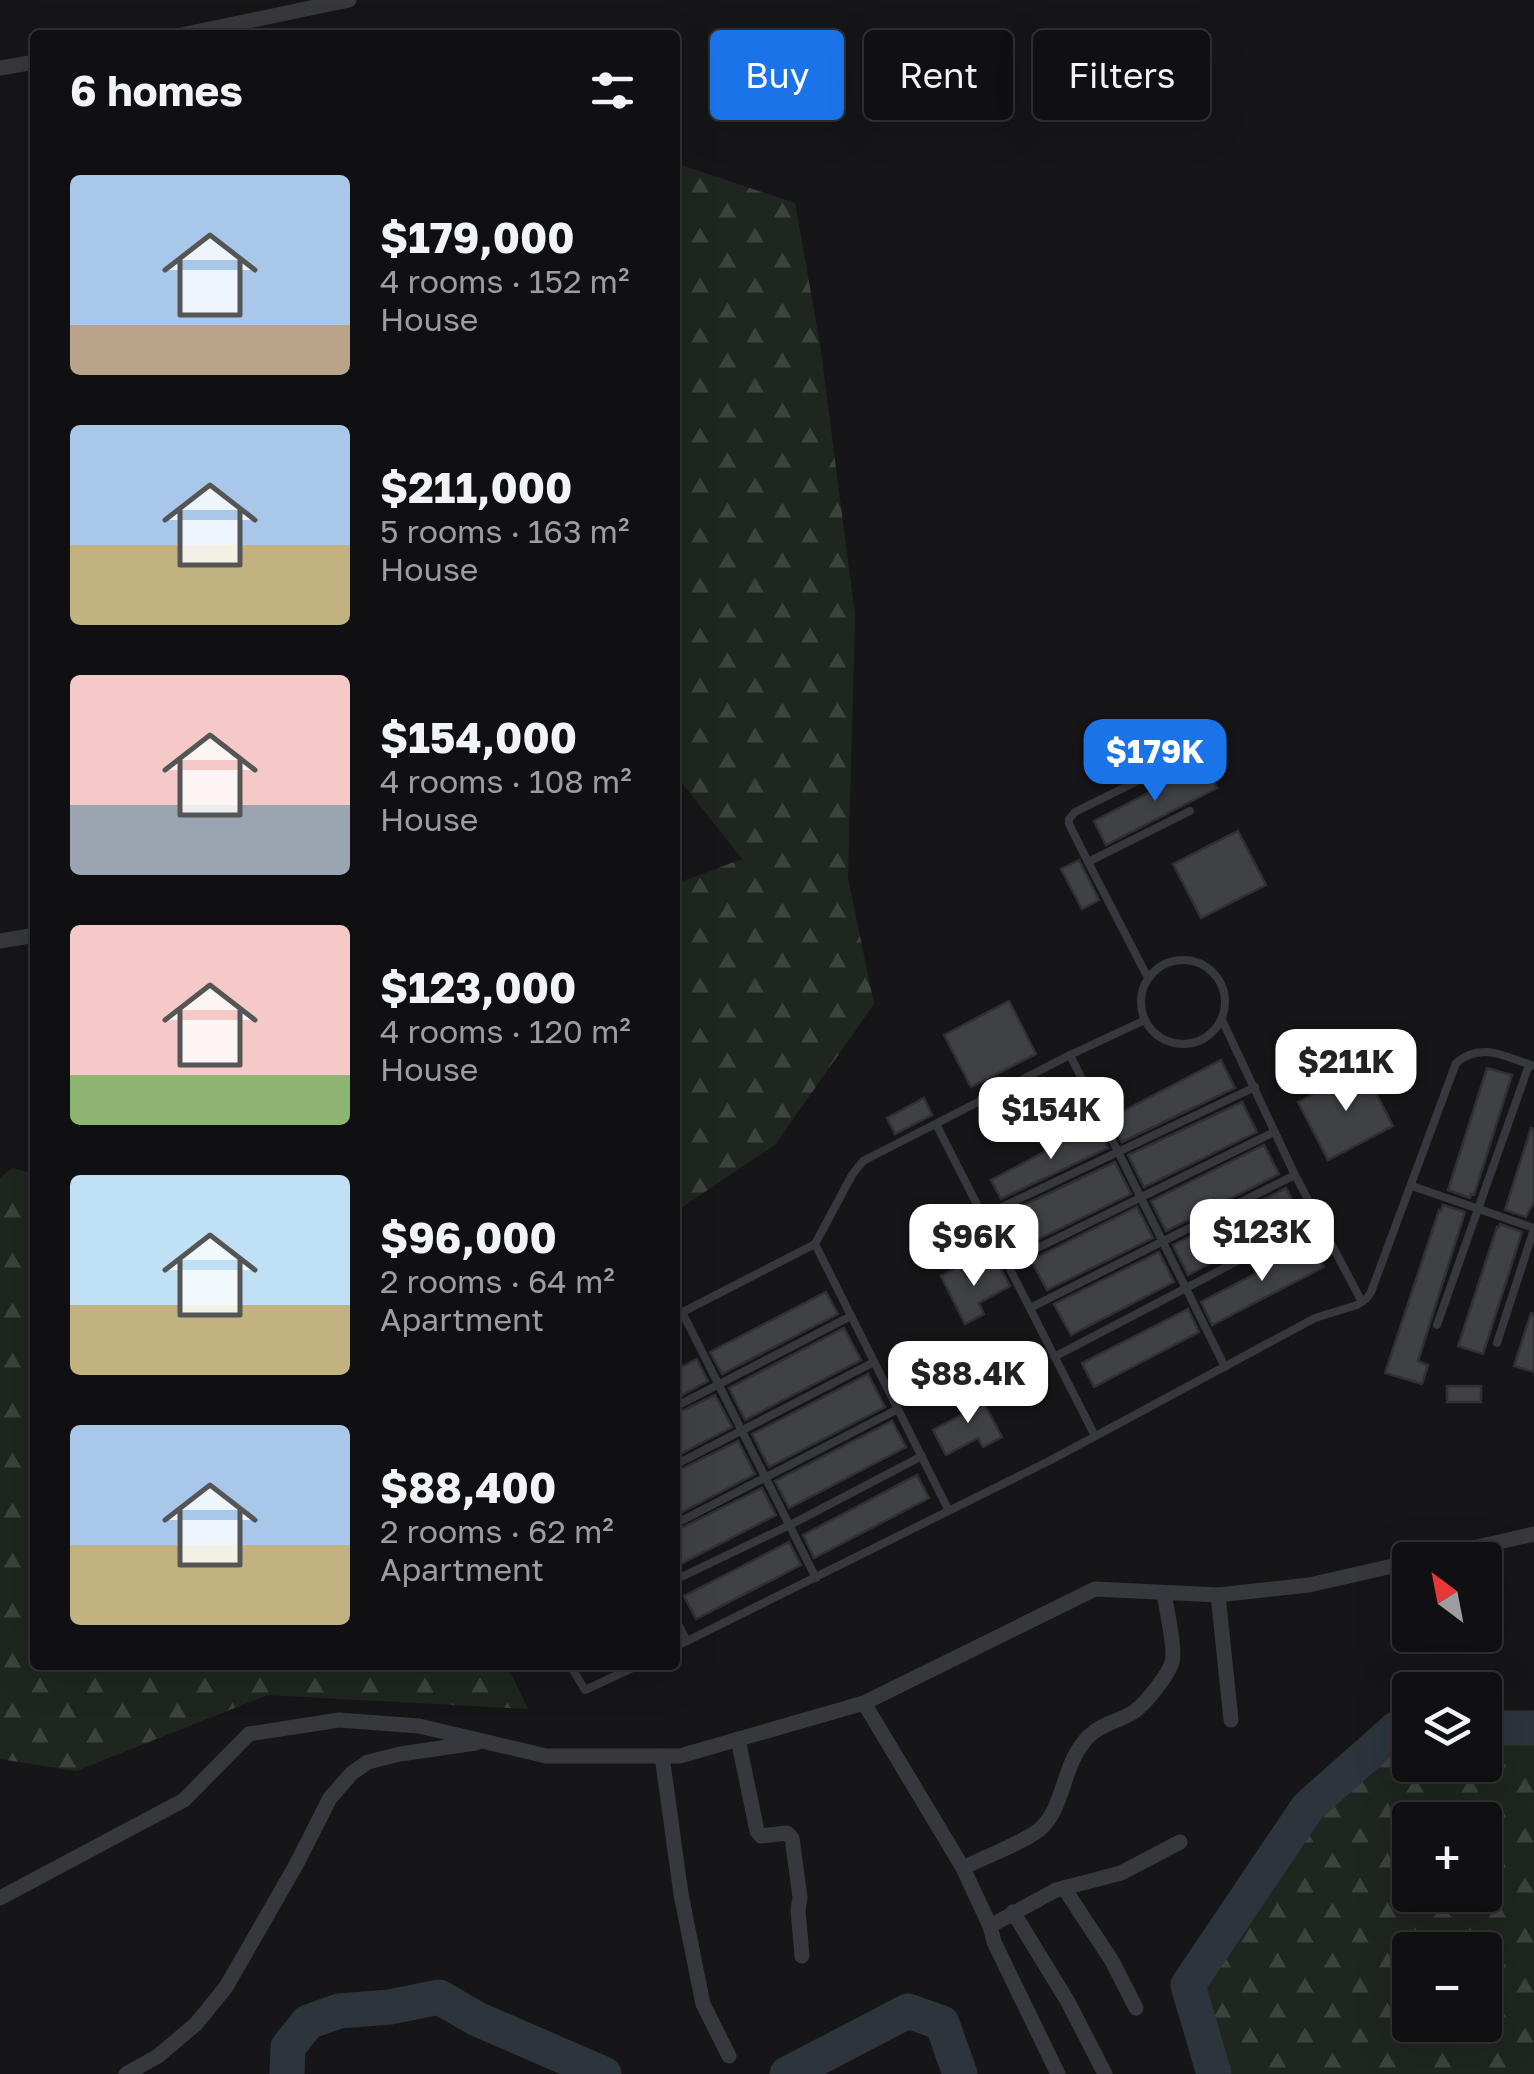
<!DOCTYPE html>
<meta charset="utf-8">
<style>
body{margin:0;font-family:"Golos Text",sans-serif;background:#1e1e20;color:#f1f3f6;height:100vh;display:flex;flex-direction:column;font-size:38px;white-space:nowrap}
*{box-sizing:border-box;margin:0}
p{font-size:32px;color:#9c9d9f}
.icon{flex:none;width:55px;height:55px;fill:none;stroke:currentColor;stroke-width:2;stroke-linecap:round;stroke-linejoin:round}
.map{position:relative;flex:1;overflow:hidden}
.panel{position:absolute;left:30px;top:30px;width:650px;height:1640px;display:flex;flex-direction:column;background:#101012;border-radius:10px;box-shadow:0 10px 40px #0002,0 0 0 2px #303032}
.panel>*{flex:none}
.banner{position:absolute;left:710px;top:30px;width:672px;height:90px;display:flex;gap:20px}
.needle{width:65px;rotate:328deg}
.fabs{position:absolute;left:1392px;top:1542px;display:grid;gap:20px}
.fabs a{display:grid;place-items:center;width:110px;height:110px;border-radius:10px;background:#101012;box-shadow:0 10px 40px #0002,0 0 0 2px #303032;font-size:50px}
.price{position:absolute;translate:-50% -85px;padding:0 22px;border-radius:20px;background:#fff;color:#222;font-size:32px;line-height:65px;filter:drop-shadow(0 2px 5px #0008)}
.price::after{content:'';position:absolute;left:50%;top:60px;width:30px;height:22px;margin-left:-15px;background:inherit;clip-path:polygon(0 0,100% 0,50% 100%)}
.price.active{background:#1a73e8;color:#fff}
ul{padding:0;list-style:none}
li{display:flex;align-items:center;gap:30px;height:250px;padding:0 40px}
li span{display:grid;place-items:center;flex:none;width:280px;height:200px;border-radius:10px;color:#555}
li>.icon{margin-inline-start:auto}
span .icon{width:120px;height:120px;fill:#fffc;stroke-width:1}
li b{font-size:42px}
h2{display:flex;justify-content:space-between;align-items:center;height:120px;padding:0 40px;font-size:42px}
.pill{padding:0 35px;border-radius:10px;background:#101012;box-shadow:0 10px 40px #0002,0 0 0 2px #303032;font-size:35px;line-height:90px}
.pill.active{background:#1a73e8;color:#fff}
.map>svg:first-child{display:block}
.forest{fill:url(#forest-firs);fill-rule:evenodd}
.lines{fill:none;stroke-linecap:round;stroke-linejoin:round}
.river{stroke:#2c353c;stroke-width:35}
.building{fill:#404145;stroke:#303034;stroke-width:2.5}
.lane{stroke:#37383d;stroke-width:8}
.street{stroke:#37383d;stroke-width:15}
</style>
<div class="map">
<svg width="1534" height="2074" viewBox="0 0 1534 2074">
<defs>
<pattern id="forest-firs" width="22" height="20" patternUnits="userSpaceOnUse" patternTransform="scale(2.5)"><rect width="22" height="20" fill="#1e261f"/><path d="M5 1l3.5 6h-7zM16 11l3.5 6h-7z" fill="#3c433d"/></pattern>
</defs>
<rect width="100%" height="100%" fill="#161618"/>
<g class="forest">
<path d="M675 163 795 203 820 344 855 615 848 878 874 1004 775 1145 675 1212V884L742 859 675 774Z"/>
<path d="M12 1168 35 1174V1665H507L528 1709 267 1695 76 1771 0 1759V1178Z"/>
<path d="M1485 1728H1534V2074H1214L1188 1985 1308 1807 1396 1729H1410V1765H1485ZM1410 1820H1485V1895H1410ZM1410 1950H1485V2025H1410Z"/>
</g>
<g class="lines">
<g class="river">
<path d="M1485 1728H1534"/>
<path d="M287 2074 288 2047 308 2022 339 2011 390 2007 439 1997 477 2019 604 2074"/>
<path d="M787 2074 908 2011 942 2023 960 2074"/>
<path d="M1214 2074 1188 1985 1308 1807 1396 1729H1410"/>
</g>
</g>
<g class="building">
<path d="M1152 731 1161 748 1127 766 1118 749Z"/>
<path d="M1204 764 1217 788 1106 845 1094 821Z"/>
<path d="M1238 831 1266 885 1201 918 1173 864Z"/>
<path d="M1079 860 1099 900 1082 909 1061 869Z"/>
<path d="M1009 1001 1036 1054 971 1087 944 1035Z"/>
<path d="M1221 1060 1235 1088 1122 1142 1110 1118Z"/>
<path d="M1363 1068 1393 1126 1328 1160 1298 1102Z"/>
<path d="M1487 1068 1512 1075 1474 1195 1471 1194 1470 1198 1448 1190Z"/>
<path d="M924 1098 932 1115 895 1134 887 1118Z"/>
<path d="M1242 1102 1257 1132 1144 1187 1128 1155Z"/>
<path d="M1096 1125 1108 1148 1001 1199 991 1180Z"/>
<path d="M1531 1128 1534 1129V1202L1526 1217 1505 1210Z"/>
<path d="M1264 1145 1279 1174 1166 1231 1151 1201Z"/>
<path d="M1115 1162 1131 1194 1024 1246 1007 1213Z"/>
<path d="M1286 1188 1301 1216 1188 1275 1173 1245Z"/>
<path d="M1443 1205 1465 1212 1418 1361 1428 1365 1422 1384 1385 1373 1439 1210 1441 1211Z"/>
<path d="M1137 1207 1153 1238 1047 1290 1031 1260Z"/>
<path d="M1500 1224 1522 1232 1483 1354 1458 1346 1497 1227H1499Z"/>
<path d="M1312 1244 1324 1267 1212 1325 1201 1302Z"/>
<path d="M1159 1252 1174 1282 1071 1335 1054 1304Z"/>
<path d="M997 1261 1010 1286 979 1303 984 1314 965 1324 941 1276 960 1266 966 1277Z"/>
<path d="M826 1292 838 1314 722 1374 710 1352Z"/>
<path d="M1188 1309 1199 1332 1094 1387 1082 1363Z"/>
<path d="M1531 1313 1534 1314V1372L1514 1366Z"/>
<path d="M844 1328 861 1360 745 1420 729 1388Z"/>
<path d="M697 1359 708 1381 675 1399V1370Z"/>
<path d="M868 1374 885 1407 769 1467 752 1434Z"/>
<rect x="1447" y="1386" width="34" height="16"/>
<path d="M977 1390 1002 1437 983 1447 978 1438 946 1455 933 1430 965 1413 958 1400Z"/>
<path d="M715 1395 732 1427 675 1457V1414Z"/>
<path d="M892 1421 906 1447 789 1508 775 1481Z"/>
<path d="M738 1441 755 1474 675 1516V1472Z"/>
<path d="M917 1475 929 1498 814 1558 803 1535Z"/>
<path d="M762 1488 776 1515 675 1567V1531Z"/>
<path d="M789 1542 801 1565 696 1619 684 1596Z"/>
</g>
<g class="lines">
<g class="lane">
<path d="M1088 862 1069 824V819L1075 812 1174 763"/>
<circle cx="1183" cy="1002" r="42"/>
<path d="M1148 978 1088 862 1190 811"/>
<path d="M1222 1020 1295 1175 1362 1302"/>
<path d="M1070 1055 1225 1367"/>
<path d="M936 1124 1095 1436"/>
<path d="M1412 1186 1534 1228"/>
<path d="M983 1216 1255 1087"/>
<path d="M815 1244 949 1511"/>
<path d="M1007 1263 1274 1132"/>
<path d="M1030 1308 1295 1175"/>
<path d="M682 1312 816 1578"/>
<path d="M675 1316 815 1244 852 1175 863 1161 1070 1055 1145 1020"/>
<path d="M1437 1325 1529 1065"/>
<path d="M1497 1343 1534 1229"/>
<path d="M1054 1357 1318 1219"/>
<path d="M675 1407 851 1316"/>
<path d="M675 1465 874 1362"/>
<path d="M675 1524 898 1409"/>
<path d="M675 1580 790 1525 922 1456"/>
<path d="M675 1618 687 1641"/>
<path d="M675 1647 1051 1460 1315 1318 1357 1305 1366 1299 1371 1292 1456 1063C1482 1041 1505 1057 1534 1066"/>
<path d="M570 1665 585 1690 639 1665"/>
</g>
<g class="street">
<path d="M181 35 349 0"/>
<path d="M0 68 35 62"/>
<path d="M0 941 35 935"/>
<path d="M1420 1560 1534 1534"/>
<path d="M1218 1595 1231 1720"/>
<path d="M864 1703 963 1868 990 1926 994 1942 1058 2074"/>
<path d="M738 1739 757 1831 761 1836 787 1833 792 1838 800 1897 798 1910 802 1956"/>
<path d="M662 1756 681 1894 703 2004 729 2056"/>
<path d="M963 1868C984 1857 1021 1844 1039 1830 1066 1807 1061 1764 1089 1736 1102 1723 1121 1721 1135 1711 1146 1703 1169 1674 1172 1662 1176 1649 1166 1608 1164 1593"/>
<path d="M1064 1888 1112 1961 1136 2008"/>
<path d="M0 1898 184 1800 249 1734 339 1720 419 1726 546 1756H680L864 1703 1095 1589 1218 1595 1309 1585 1410 1562"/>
<path d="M1013 1912 1068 2002 1105 2074"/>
<path d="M990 1926 1056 1890 1121 1873 1180 1842"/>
<path d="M126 2074 158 2056 196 2024 226 1987 296 1865 330 1798 352 1773 368 1762 400 1754 476 1743"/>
</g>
</g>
</svg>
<div class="fabs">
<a><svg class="needle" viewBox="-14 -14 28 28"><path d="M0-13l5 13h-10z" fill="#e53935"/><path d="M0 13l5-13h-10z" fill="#9c9d9f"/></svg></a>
<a><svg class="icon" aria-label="layers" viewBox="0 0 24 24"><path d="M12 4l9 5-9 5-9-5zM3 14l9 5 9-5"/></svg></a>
<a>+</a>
<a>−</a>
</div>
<b class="price active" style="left:1155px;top:804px">$179K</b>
<b class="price" style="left:1346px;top:1114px">$211K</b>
<b class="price" style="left:1051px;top:1162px">$154K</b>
<b class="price" style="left:1262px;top:1284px">$123K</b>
<b class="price" style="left:974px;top:1289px">$96K</b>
<b class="price" style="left:968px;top:1426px">$88.4K</b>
<div class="banner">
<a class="pill active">Buy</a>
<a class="pill">Rent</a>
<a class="pill">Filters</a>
</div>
<section class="panel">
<h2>6 homes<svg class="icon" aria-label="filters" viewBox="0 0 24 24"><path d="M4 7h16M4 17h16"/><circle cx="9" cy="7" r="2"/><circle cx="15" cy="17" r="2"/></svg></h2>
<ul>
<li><span style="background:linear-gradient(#a9c7e8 75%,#b9a48a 0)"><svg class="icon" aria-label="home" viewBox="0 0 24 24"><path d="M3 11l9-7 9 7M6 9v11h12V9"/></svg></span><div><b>$179,000</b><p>4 rooms · 152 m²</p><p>House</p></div></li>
<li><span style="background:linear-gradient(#a9c7e8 60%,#c2b280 0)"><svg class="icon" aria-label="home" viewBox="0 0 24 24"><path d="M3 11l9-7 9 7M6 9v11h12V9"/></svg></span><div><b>$211,000</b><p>5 rooms · 163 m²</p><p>House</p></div></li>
<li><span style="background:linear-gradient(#f6c9c9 65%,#9aa5b1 0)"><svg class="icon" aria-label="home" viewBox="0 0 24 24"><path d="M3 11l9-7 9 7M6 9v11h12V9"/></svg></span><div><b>$154,000</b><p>4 rooms · 108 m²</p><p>House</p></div></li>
<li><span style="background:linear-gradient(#f6c9c9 75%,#8fb573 0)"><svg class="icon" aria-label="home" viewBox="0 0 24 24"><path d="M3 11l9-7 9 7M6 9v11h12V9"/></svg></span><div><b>$123,000</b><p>4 rooms · 120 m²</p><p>House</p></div></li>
<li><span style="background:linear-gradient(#bfe0f5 65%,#c2b280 0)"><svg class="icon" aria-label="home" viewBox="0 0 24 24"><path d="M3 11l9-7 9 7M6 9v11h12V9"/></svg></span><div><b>$96,000</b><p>2 rooms · 64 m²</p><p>Apartment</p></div></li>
<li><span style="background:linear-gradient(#a9c7e8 60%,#c2b280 0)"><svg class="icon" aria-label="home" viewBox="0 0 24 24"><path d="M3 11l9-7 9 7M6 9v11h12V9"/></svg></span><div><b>$88,400</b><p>2 rooms · 62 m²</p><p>Apartment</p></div></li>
</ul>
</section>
</div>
